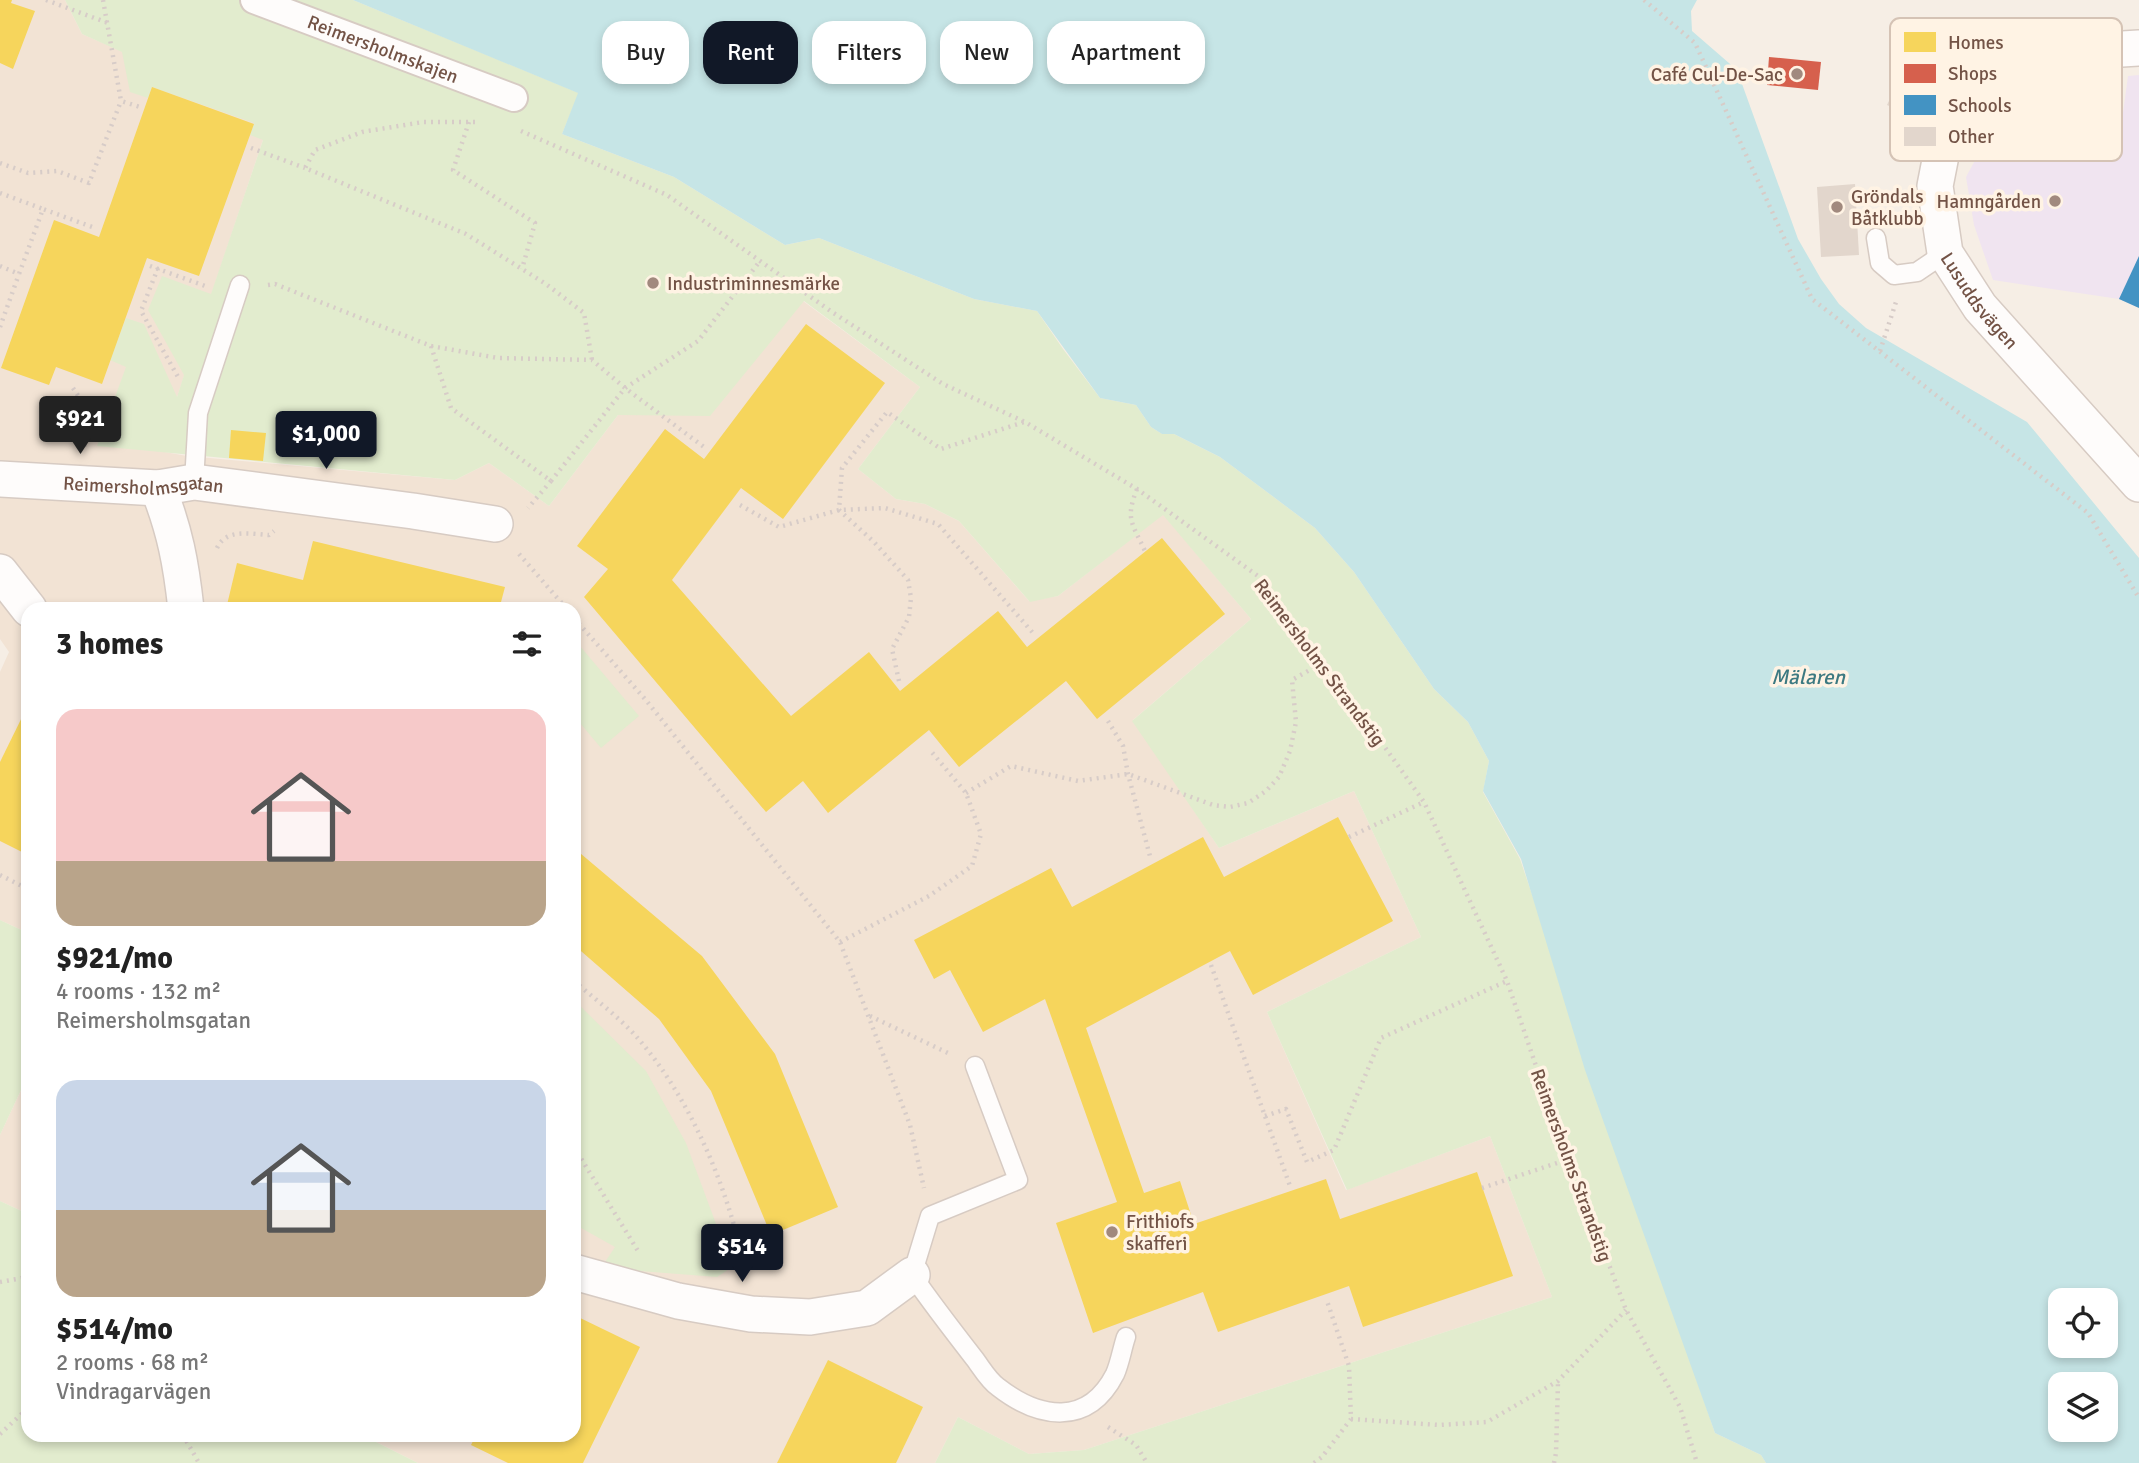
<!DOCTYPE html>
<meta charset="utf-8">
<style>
body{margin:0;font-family:Signika,sans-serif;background:#f2f2f2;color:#222;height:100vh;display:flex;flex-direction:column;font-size:26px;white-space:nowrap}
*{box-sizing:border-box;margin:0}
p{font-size:23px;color:#767676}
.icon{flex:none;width:38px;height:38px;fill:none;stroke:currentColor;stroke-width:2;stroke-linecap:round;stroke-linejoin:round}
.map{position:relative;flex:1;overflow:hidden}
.panel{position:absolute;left:21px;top:602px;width:560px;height:840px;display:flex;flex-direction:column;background:#fff;border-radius:21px;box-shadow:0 4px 10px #0003}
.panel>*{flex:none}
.top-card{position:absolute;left:602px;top:21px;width:665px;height:63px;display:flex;gap:14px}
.controls{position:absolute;left:2048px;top:1288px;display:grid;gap:14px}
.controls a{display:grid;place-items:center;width:70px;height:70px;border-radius:14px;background:#fff;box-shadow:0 4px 10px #0003;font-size:35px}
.price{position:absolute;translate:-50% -60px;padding:0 16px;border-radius:7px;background:#111827;color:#fff;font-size:23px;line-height:46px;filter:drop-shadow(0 2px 4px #0008)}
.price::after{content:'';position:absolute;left:50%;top:42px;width:21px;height:16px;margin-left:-10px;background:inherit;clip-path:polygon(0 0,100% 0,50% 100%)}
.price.selected{background:#222;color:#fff}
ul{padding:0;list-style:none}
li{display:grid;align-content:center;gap:14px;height:371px;padding:0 35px}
li span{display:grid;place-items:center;height:217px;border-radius:21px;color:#555}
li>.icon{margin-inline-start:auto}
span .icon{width:126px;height:126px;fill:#fffc;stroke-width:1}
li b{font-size:30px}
h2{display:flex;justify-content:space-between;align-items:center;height:84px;padding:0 35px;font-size:30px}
.tag{padding:0 24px;border-radius:21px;background:#fff;box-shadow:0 4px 10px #0003;font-size:24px;line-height:63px}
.tag.selected{background:#111827;color:#fff}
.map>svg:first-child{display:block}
.residential{fill:#f2e3d4}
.education{fill:#f0e4f0}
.green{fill:#e2ecce}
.water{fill:#c6e5e6;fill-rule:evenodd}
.homes{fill:#f6d55c}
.shops{fill:#d6604d}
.schools{fill:#4393c3}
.building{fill:#e2d6cc}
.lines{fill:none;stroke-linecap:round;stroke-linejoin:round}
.service-casing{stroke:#d7cbc3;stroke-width:21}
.pedestrian-casing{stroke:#d7cbc3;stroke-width:30}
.minor-casing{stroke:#d7cbc3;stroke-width:38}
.path{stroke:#d7ccc8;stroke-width:4.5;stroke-dasharray:2 5;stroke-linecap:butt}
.service{stroke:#fefcfb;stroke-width:18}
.pedestrian{stroke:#fefcfb;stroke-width:26}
.minor{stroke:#fefcfb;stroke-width:35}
.poi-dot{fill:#a1897e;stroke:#fff3e4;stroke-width:2.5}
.labels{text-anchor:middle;stroke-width:7;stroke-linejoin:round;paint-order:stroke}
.street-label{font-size:19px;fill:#735346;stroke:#fff3e4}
.poi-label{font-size:19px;fill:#735346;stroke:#fff3e4;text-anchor:start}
.water-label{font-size:21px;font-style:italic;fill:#3c7981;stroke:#fff3e4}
.key{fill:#fff3e4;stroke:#d5c3b5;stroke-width:2}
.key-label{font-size:19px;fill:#735346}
</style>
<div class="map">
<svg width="2139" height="1463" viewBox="0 0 2139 1463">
<rect width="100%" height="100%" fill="#f6eee5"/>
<g class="residential">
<path d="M0 0H65L82 34 271 116 159 451 187 456 455 480 489 463 549 506 618 415H710L803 301 920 387 858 469 896 499 925 504 959 521 1029 601 1058 596 1163 514 1251 619 1133 720 1219 848 1354 791 1421 937 1267 1012 1346 1190 1490 1136 1552 1297 1084 1450 1029 1454 958 1417 935 1463H418L362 1435H574V609H28V933L0 920V672L9 652 0 639Z"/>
<path d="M28 1075V1214L0 1201V1135Z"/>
</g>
<path class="education" d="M2139 75V308L2119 299 1993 280 1974 225 1966 177 1985 142 2074 125 2120 135 2128 76Z"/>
<g class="green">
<path d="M65 0H353L579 93 562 134 674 177 785 245 819 238 974 299 1037 311 1063 349 1100 398 1136 405 1151 427 1162 434H1174L1220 457 1315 528 1354 572 1434 689 1468 722 1489 761 1483 792 1520 859 1715 1433 1761 1455 1766 1463H935L958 1417 1029 1454 1084 1450 1552 1297 1490 1136 1347 1190 1267 1012 1421 937 1354 791 1219 848 1132 721 1251 619 1163 515 1058 596 1030 602 959 521 925 504 896 499 858 469 920 387 804 301 710 416 618 415 549 506 489 463 455 480 97 446 126 367 110 360 126 318 144 324 177 397 184 375 148 310 162 276 211 294 263 140 250 135 254 123 152 87 148 98 130 92 122 52 82 34Z"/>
<path d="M574 639 639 716 601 748 574 716Z"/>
<path d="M0 920 28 933V1075L0 1135Z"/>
<path d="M574 1000 646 1071 686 1143 732 1267 717 1277 601 1268 615 1247 574 1224Z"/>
<path d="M0 1201 28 1214V1435H362L418 1463H0Z"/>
</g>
<path class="water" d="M353 0H1697L1691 11 1692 31 1737 70 1798 239 1821 279 1839 304 1866 328 2027 422 2139 558V1463H1766L1761 1455 1715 1433 1585 1070 1521 859 1483 791 1489 761 1468 722 1434 689 1354 572 1315 528 1220 457 1174 434H1162L1151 427 1136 405 1100 398 1037 311 974 299 819 238 785 245 674 177 562 134 578 93ZM2060 1300H2105V1346H2060ZM2060 1384H2105V1430H2060Z"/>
<g class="homes">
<path d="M0 0H12L11 3 35 11 13 69 0 63Z"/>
<path d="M152 87 254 124 199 276 147 258 102 384 56 367 49 385 1 368 54 220 99 237Z"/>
<path d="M806 324 885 383 783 519 741 488 672 580 791 716 869 652 900 691 998 611 1027 647 1162 538 1225 614 1097 719 1066 681 959 767 929 730 828 813 803 781 766 812 584 597 608 569 577 546 665 429 704 459Z"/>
<path d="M231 430 266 433 263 461 229 458Z"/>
<path d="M313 541 505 587 501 602 524 609H226L237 563 303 580Z"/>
<path d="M28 705V855L0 841V762Z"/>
<path d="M1338 817 1393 921 1253 995 1230 951 1086 1028 1144 1193 1180 1181 1194 1224 1326 1179 1340 1219 1477 1172 1513 1276 1363 1327 1349 1286 1218 1332 1203 1292 1093 1333 1056 1223 1117 1202 1045 999 983 1032 950 970 934 979 914 940 1051 868 1072 907 1203 837 1224 877Z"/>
<path d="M574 848 702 956 775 1054 838 1207 771 1235 711 1091 659 1019 574 945Z"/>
<path d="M574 1315 640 1347 583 1463H508L471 1445 476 1435H574Z"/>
<path d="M828 1360 923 1407 896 1463H777Z"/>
</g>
<path class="shops" d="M1769 57 1821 62 1818 90 1767 85Z"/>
<path class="schools" d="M2139 256V308L2119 299Z"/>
<g class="building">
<path d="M1902 73 1931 87 1916 118 1887 105Z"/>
<path d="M1855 184 1859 255 1821 257 1817 187Z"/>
</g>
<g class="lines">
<defs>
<g id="service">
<path d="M1876 238 1880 263 1894 275 1917 272 1945 253"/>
<path d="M194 482 198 413 240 285"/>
<path d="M975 1066 1018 1180 930 1216 912 1275C932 1304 953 1331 974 1358 981 1367 988 1380 998 1387 1039 1419 1088 1427 1115 1374 1120 1363 1122 1349 1126 1337"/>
</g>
<g id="pedestrian">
<path id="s1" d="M254 0 514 98"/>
</g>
<g id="minor">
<path id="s2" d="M2139 48 2057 53 2018 62 1979 82 1957 108 1944 140 1935 186 1945 253 1980 307 2139 484"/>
<path id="s3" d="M0 479 158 488 194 482 413 511 495 524"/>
<path d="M158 488C175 531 181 563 186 609"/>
<path d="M0 572 29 609"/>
<path d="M574 1272 678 1301 751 1314 810 1317 867 1308 912 1275"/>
</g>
</defs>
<use href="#service" class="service-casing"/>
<use href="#pedestrian" class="pedestrian-casing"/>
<use href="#minor" class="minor-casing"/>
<g class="path">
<path d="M46 0 108 23"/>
<path d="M103 0 121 101 140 107"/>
<path d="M1644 0 1695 43 1812 299 2088 513 2139 598"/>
<path d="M469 122 453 170 535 223 522 269"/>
<path d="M475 122H423L362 132 315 150 305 168 466 234 546 284 584 313 592 360"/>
<path d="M521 131 667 195 832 312 943 384 1025 422 1137 489 1258 576 1324 662 1424 802 1507 981 1549 1104 1626 1310 1680 1407 1697 1463"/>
<path d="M251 148 305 168"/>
<path d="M0 163 28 173 57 171 89 183 121 101"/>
<path d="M0 193 43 209"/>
<path d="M0 266 19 274 43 209 95 228"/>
<path d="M150 266 208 287"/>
<path d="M158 268 141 311 178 377"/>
<path d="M268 285 275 284 431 346 498 358 592 360 625 388 704 447"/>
<path d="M0 327 19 274"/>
<path d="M431 346 451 408 551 481 528 508"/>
<path d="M1880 351 1896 302"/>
<path d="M73 388 92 417 84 447"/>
<path d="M551 481 625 388 698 341 760 261"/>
<path d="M1137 489C1125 519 1132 523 1145 551"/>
<path d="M740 505 779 527 839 510 885 508 938 524 1033 633"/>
<path d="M217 548C226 528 251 534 269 535L274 531"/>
<path d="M519 554 567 609"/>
<path d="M574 618 645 699 840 942 910 1125 924 1188"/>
<path d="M899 681 892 649 909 617 911 598 908 580 874 542 839 510 842 468 887 412 941 449 1024 422"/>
<path d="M1108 721 1123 746 1128 774 1151 860"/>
<path d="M966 793 1011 766 1078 781 1128 774 1213 805 1230 807 1248 803 1266 791 1279 777 1290 751 1296 722 1292 680 1324 662"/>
<path d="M1349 837 1424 802"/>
<path d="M0 875 24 887"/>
<path d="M840 942 929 896 972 866 981 834 966 793 930 750"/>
<path d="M1211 965 1290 1186"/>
<path d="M574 981C594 998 616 1015 634 1034 691 1097 730 1192 746 1275"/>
<path d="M870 1016 950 1054"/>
<path d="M1265 1116 1286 1109 1307 1162 1334 1150 1381 1038 1507 981"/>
<path d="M574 1147 638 1251"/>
<path d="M1482 1188 1569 1159"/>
<path d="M0 1282 28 1277"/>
<path d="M1351 1419 1439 1425 1487 1422 1558 1381 1626 1310"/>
<path d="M1108 1427 1136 1445 1147 1463"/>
<path d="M0 1434 28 1408"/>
<path d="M183 1435 199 1463"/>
<path d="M1314 1463 1322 1457 1351 1419 1349 1366 1327 1301"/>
<path d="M1554 1463 1556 1453 1558 1382"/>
</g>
<use href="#service" class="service"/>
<use href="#pedestrian" class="pedestrian"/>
<use href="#minor" class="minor"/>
</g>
<g class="poi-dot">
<circle cx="1797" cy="74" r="7"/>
<circle cx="2055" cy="201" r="7"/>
<circle cx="1837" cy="207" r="7"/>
<circle cx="653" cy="283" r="7"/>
<circle cx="1112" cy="1232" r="7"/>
</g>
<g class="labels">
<g class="street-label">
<text dy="7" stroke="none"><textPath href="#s1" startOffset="138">Reimersholmskajen</textPath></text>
<text dy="7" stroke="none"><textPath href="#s2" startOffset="408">Lusuddsvägen</textPath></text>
<text dy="7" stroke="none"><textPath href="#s3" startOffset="144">Reimersholmsgatan</textPath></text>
<text transform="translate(1320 662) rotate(53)" y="7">Reimersholms Strandstig</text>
<text transform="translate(1572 1165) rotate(70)" y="7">Reimersholms Strandstig</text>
</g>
<g class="poi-label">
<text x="1783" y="81" text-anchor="end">Café Cul-De-Sac</text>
<text x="1851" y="203">Gröndals<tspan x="1851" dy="22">Båtklubb</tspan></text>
<text x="2041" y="208" text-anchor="end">Hamngården</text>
<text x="667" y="290">Industriminnesmärke</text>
<text x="1126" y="1228">Frithiofs<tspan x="1126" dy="22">skafferi</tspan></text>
</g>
<g class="water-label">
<text x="1808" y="684">Mälaren</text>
</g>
</g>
<rect x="1890" y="18" width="232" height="143" rx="10" class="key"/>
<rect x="1904" y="32" width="32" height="20" fill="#f6d55c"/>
<rect x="1904" y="64" width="32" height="19" fill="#d6604d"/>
<rect x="1904" y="95" width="32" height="20" fill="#4393c3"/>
<rect x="1904" y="127" width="32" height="19" fill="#e2d6cc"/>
<g class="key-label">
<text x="1948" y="49">Homes</text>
<text x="1948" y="80">Shops</text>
<text x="1948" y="112">Schools</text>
<text x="1948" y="143">Other</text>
</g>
</svg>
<div class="controls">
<a><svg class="icon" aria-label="locate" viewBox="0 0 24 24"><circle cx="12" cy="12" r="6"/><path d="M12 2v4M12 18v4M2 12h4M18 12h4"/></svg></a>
<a><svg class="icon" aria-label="layers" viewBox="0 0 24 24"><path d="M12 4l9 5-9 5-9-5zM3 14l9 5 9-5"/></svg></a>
</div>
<b class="price selected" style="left:80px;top:456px">$921</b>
<b class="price" style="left:326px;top:471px">$1,000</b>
<b class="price" style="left:742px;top:1284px">$514</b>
<div class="top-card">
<a class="tag">Buy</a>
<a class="tag selected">Rent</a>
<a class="tag">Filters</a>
<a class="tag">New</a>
<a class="tag">Apartment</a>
</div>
<section class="panel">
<h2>3 homes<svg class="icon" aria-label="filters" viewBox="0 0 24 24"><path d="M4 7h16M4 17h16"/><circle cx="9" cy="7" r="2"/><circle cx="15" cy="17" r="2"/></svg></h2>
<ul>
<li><span style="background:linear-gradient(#f6c9c9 70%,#b9a48a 0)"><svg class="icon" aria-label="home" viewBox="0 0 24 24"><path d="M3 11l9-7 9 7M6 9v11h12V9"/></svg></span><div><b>$921/mo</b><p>4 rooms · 132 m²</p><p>Reimersholmsgatan</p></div></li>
<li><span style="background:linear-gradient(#c9d6e8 60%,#b9a48a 0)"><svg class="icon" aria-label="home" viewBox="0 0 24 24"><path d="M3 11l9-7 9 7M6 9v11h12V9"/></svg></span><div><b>$514/mo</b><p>2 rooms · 68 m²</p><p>Vindragarvägen</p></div></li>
</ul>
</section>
</div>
